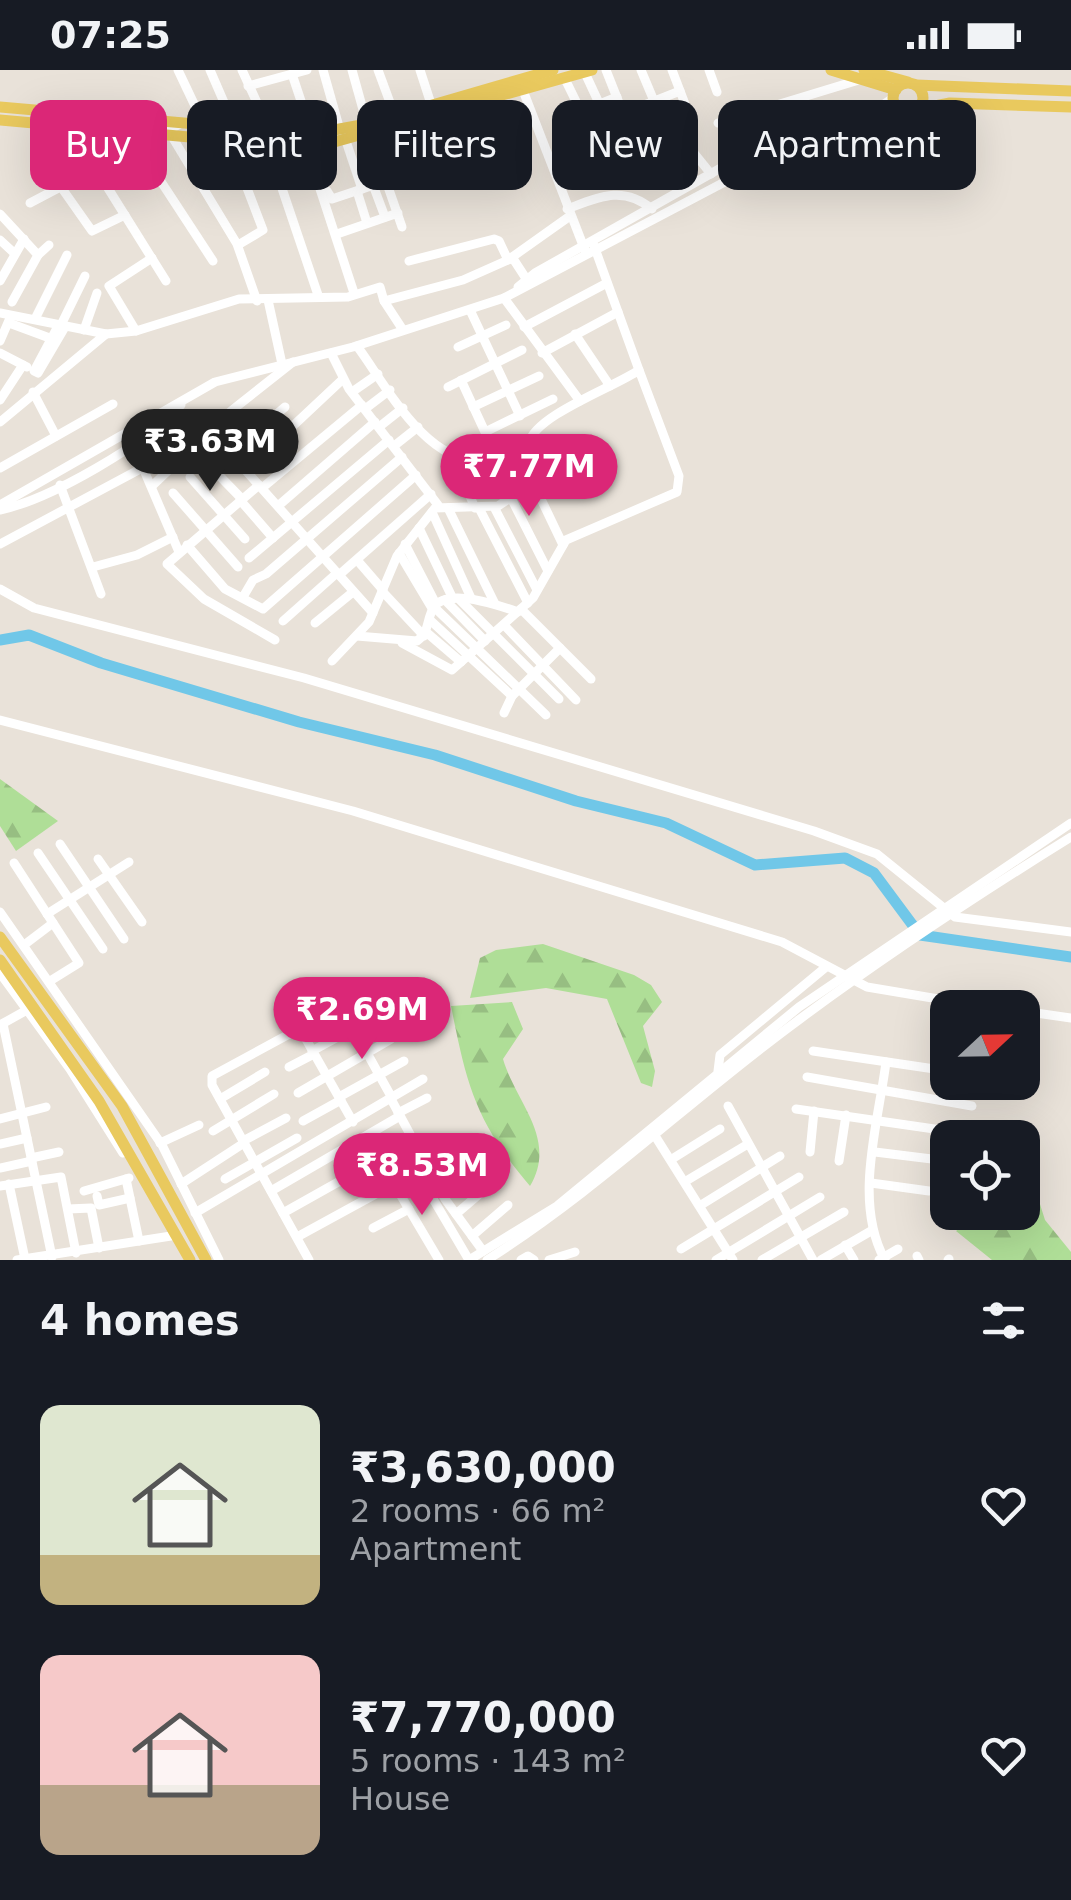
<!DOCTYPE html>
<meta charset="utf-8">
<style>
body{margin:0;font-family:"DejaVu Sans",sans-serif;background:#242831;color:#f1f3f6;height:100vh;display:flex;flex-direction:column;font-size:38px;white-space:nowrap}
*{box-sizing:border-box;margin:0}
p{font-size:32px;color:#9ea1a6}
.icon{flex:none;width:55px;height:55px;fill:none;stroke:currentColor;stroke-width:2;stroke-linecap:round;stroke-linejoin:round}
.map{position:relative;height:1190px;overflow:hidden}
.details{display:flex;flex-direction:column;background:#171b24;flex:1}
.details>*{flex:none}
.guide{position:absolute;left:30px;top:30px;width:1012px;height:90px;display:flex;gap:20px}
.needle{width:65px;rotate:68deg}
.buttons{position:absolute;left:930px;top:920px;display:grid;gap:20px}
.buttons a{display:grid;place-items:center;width:110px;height:110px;border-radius:20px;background:#171b24;box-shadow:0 10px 40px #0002;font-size:50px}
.price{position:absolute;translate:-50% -85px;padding:0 22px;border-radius:35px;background:#db2777;color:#fff;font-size:32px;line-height:65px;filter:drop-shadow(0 2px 5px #0008)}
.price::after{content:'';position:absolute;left:50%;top:60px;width:30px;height:22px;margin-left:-15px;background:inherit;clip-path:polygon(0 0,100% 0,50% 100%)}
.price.selected{background:#222;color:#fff}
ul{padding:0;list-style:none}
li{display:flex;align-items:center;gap:30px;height:250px;padding:0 40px}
li span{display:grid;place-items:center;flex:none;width:280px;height:200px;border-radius:20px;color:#555}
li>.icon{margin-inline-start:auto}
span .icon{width:120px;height:120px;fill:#fffc;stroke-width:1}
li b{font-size:42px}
h2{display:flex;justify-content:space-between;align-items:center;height:120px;padding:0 40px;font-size:42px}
.chip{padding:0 35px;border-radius:20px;background:#171b24;box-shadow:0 10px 40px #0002;font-size:35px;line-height:90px}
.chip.selected{background:#db2777;color:#fff}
.status{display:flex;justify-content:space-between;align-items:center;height:70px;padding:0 50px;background:#171b24;direction:ltr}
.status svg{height:28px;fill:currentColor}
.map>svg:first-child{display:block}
.forest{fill:url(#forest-firs)}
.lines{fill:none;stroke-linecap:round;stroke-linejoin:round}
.river{stroke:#70c7e8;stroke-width:11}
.minor{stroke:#fff;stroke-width:9}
.major{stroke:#e9c95e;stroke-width:11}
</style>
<div class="status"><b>07:25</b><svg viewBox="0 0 49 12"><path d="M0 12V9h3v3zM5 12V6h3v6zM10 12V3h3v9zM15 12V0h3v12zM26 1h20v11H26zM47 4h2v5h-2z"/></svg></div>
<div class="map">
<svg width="1071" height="1190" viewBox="0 0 1071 1190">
<defs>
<pattern id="forest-firs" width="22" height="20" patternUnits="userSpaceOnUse" patternTransform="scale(2.5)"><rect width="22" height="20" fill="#afde97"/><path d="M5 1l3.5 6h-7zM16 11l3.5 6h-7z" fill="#97be82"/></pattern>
</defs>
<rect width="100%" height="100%" fill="#e9e2d9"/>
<g class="forest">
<path d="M0 709 58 751 16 781 0 756Z"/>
<path d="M543 874 634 905 651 915 662 932 643 956 655 1001 652 1017 641 1013 607 929 546 918 470 928 480 888 496 880Z"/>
<path d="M512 932 523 959 503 989C516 1033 558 1069 530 1116 476 1052 467 1017 451 936Z"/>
<path d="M1034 1115 1045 1150 1071 1182V1190H992L956 1161 980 1143 1022 1142 1023 1121Z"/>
</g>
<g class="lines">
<path class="river" d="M0 570 29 565 101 593 299 652 435 685 576 731 666 753 755 795 845 788 874 803 920 865 1071 887"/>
<g class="minor">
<path d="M178 0 205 57"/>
<path d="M210 0 236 60"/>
<path d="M242 0 270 61"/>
<path d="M323 0 340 60"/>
<path d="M352 0 367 54"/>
<path d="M378 0 395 46"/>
<path d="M420 0 433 40"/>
<path d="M641 0 654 31"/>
<path d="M672 0 690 47"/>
<path d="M709 0 717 22"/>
<path d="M585 3 612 61"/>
<path d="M292 4 312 64"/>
<path d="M565 9 594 68"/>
<path d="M248 16 307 0"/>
<path d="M524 23 586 183"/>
<path d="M652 32 664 63"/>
<path d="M624 43 680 21"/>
<path d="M565 48 617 27"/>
<path d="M718 53 862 9"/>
<path d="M171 65 237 174 257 231"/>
<path d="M229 71 263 160 238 175"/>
<path d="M346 71 362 119"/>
<path d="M267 74 318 225"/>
<path d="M576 75 627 53 606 0"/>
<path d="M306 76 354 223"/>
<path d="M139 78 213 191"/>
<path d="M663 94 694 83 711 104"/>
<path d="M96 99 166 211"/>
<path d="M373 115 385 147"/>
<path d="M61 117 92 161 125 145"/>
<path d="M327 121 332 129 386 111 402 157"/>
<path d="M357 121 367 153"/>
<path d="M30 133 180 54"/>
<path d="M567 139C599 127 623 115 652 139"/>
<path d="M0 144 38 185"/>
<path d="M337 164 398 143"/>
<path d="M0 170 13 182"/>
<path d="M512 187 527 210"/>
<path d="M409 191 494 169 499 171 508 190"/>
<path d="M0 211 24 169"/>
<path d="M518 217 535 203 735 90 871 43 893 28"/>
<path d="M504 228 580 331"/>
<path d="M268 230 282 294"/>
<path d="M384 231 403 260"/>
<path d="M12 232 38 185 49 175"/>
<path d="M470 240 520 346"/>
<path d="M0 243 106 264 136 261 239 229 348 227 380 217 384 231 463 210 508 190 570 146"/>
<path d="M35 249 67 185"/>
<path d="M9 253 55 270"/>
<path d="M58 256 34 301 38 303 65 257"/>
<path d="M60 257 85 206"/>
<path d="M524 257 607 213"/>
<path d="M84 260 97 223"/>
<path d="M136 261 109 216 152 188"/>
<path d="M575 264 610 316"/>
<path d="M0 271 10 248"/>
<path d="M357 276C386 315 425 393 482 391"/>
<path d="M458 277 506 255"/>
<path d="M0 283 27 297"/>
<path d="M331 283 349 319 438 435"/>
<path d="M542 283 618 242"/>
<path d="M461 310 485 362 553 329"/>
<path d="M448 317 522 280"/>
<path d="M33 322 56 366"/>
<path d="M352 322 378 304"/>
<path d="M0 330 23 295"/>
<path d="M473 337 539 306"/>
<path d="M365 339 390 320"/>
<path d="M0 352 106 264"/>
<path d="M379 357 403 338"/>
<path d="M131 370 179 482"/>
<path d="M222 374 373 543"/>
<path d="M394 376 418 357"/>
<path d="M451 381 475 438"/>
<path d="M231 383 285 337"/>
<path d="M206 392 242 429"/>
<path d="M0 398 113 334"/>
<path d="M246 400 343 309"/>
<path d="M530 406 563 475"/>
<path d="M190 407 245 469"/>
<path d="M60 415 101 524"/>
<path d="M153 415 231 341 293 292"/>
<path d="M259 415 167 494 204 529 275 570"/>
<path d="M262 418 362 335"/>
<path d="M173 423 238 497"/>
<path d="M511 428 548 501"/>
<path d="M240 430 273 468"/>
<path d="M0 435 215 312 353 277 504 228 757 95 911 42"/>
<path d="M278 436 375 352"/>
<path d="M494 437 537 520"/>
<path d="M448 438 495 534"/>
<path d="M479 438 528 533"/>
<path d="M0 440C51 429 146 374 181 335"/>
<path d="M432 442 471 528"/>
<path d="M419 458 453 529"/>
<path d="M0 474 144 397"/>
<path d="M405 474 436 534"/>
<path d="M187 475 225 519 263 539 416 405"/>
<path d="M399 483 433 540"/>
<path d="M249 488 389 370"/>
<path d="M357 490 383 520"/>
<path d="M93 497 137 485 173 467"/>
<path d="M339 505 431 424"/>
<path d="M0 519 34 538 304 608 814 761 877 784 955 847 1071 862"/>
<path d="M382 521 424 566"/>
<path d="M243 527 253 510 266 504 402 387"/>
<path d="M459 529 559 629"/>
<path d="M445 530 485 571"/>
<path d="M434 537 546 645"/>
<path d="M521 539 591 609"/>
<path d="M430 550 512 626"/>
<path d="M283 551 337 503"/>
<path d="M315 553 353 522"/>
<path d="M504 555 576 630"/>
<path d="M426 562 461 592"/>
<path d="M357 566 417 571C430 562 426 549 434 537 448 517 501 536 518 542"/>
<path d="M402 573 452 600 533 528 566 470 677 422 679 406 639 300"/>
<path d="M332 591 369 552 397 486 435 438 498 436 519 422 532 404C532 394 527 382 529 373 535 345 617 316 639 300L593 173"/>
<path d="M504 643 512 626 560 578"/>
<path d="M0 650 353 741 782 872 867 917 992 938"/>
<path d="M60 774 124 869"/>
<path d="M38 783 103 879"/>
<path d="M98 789 142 852"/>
<path d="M14 793 79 893 50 911"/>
<path d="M0 842 162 1075 219 1190"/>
<path d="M47 844 129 792"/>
<path d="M24 875 53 853"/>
<path d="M0 903 70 999 123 1083"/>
<path d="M1022 941 1071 948"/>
<path d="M3 954 52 1187"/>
<path d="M0 955 27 940"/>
<path d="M299 957 353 1052"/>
<path d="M312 981 378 945"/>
<path d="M813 981 948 1001"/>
<path d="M289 997 314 984"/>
<path d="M718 1001 720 985 826 897"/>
<path d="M807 1007 972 1036"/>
<path d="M298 1023 391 969"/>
<path d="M339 1027 404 991"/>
<path d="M220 1029 265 1002"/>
<path d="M391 1029 445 1129 483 1181"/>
<path d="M728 1036 813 1190"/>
<path d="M796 1039 969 1064"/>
<path d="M398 1043 427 1028"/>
<path d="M0 1049 46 1037"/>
<path d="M303 1051 341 1030"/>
<path d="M213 1061 274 1024"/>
<path d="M652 1061 733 1190"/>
<path d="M243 1071 286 1048"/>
<path d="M160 1073 199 1055"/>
<path d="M0 1074 27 1068"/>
<path d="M810 1082 814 1041"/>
<path d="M875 1082 948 1091"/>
<path d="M31 1088 59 1082"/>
<path d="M672 1089 720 1059"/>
<path d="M839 1091 846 1045"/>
<path d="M426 1094 450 1079"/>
<path d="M0 1098 32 1091"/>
<path d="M126 1109 139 1171"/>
<path d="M225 1109 297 1068"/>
<path d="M436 1111 429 1122 469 1190"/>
<path d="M686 1111 748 1074"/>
<path d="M871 1113 929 1121"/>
<path d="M9 1114 25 1189"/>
<path d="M181 1114 244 1073"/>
<path d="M394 1114 439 1190"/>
<path d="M0 1116 61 1107 76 1183"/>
<path d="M84 1121 129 1108"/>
<path d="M271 1121 400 1046"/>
<path d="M97 1126 99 1135 130 1128"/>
<path d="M701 1135 780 1086"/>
<path d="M68 1139 91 1138 99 1178"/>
<path d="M195 1143 423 1009"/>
<path d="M283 1143 413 1070"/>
<path d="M456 1144 484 1120"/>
<path d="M373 1158 409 1139"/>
<path d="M472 1166 508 1135"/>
<path d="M297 1167 427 1096"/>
<path d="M845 1175 854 1190"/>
<path d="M681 1179 799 1107"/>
<path d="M917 1186 919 1190"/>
<path d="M17 1190 171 1166"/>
<path d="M309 1190 212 1015V1006L341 936 392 1028"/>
<path d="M469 1190 557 1136 799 937 1071 753"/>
<path d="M487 1190C599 1119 693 1027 800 949 888 884 979 824 1071 767"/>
<path d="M521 1190 528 1186 534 1190"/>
<path d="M549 1190 575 1182"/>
<path d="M716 1190 820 1127"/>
<path d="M762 1190 844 1142"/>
<path d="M821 1190 871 1161"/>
<path d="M879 1190 898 1179"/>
<path d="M885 1190C853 1132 878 1055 886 992"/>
<path d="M948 1190 949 1189"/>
</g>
<g class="major">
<path d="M831 0 896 20"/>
<path d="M864 0 908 12"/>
<circle cx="908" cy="28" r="15"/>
<path d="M916 15 1071 21"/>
<path d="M0 37 312 64 367 54 553 0"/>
<path d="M915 40 950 33 1071 37"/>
<path d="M0 50 289 76 327 74 592 0"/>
<path d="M0 867 122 1036 206 1190"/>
<path d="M0 890 99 1031 190 1190"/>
</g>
</g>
</svg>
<div class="buttons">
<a><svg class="needle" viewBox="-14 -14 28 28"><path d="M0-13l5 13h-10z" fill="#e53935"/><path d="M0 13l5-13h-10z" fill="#9ea1a6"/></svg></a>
<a><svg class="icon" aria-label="locate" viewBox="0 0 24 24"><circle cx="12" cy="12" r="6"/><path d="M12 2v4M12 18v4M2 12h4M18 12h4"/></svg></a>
</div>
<b class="price selected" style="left:210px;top:424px">₹3.63M</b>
<b class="price" style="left:529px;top:449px">₹7.77M</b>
<b class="price" style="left:362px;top:992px">₹2.69M</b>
<b class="price" style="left:422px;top:1148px">₹8.53M</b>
<div class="guide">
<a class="chip selected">Buy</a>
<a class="chip">Rent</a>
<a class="chip">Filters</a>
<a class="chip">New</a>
<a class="chip">Apartment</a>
</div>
</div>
<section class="details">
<h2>4 homes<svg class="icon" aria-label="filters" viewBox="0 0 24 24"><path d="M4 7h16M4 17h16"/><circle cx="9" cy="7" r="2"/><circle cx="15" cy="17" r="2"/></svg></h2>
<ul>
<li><span style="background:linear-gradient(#dfe7d0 75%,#c2b280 0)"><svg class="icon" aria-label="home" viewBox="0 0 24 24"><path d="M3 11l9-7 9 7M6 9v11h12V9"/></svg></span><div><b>₹3,630,000</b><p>2 rooms · 66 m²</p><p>Apartment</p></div><svg class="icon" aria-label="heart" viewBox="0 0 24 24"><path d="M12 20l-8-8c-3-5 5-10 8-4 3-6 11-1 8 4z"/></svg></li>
<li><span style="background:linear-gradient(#f6c9c9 65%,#b9a48a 0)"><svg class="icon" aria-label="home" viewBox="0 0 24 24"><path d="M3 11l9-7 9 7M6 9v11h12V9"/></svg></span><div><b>₹7,770,000</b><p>5 rooms · 143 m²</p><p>House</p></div><svg class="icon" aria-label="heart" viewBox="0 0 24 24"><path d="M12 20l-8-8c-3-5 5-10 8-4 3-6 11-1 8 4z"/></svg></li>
</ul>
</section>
